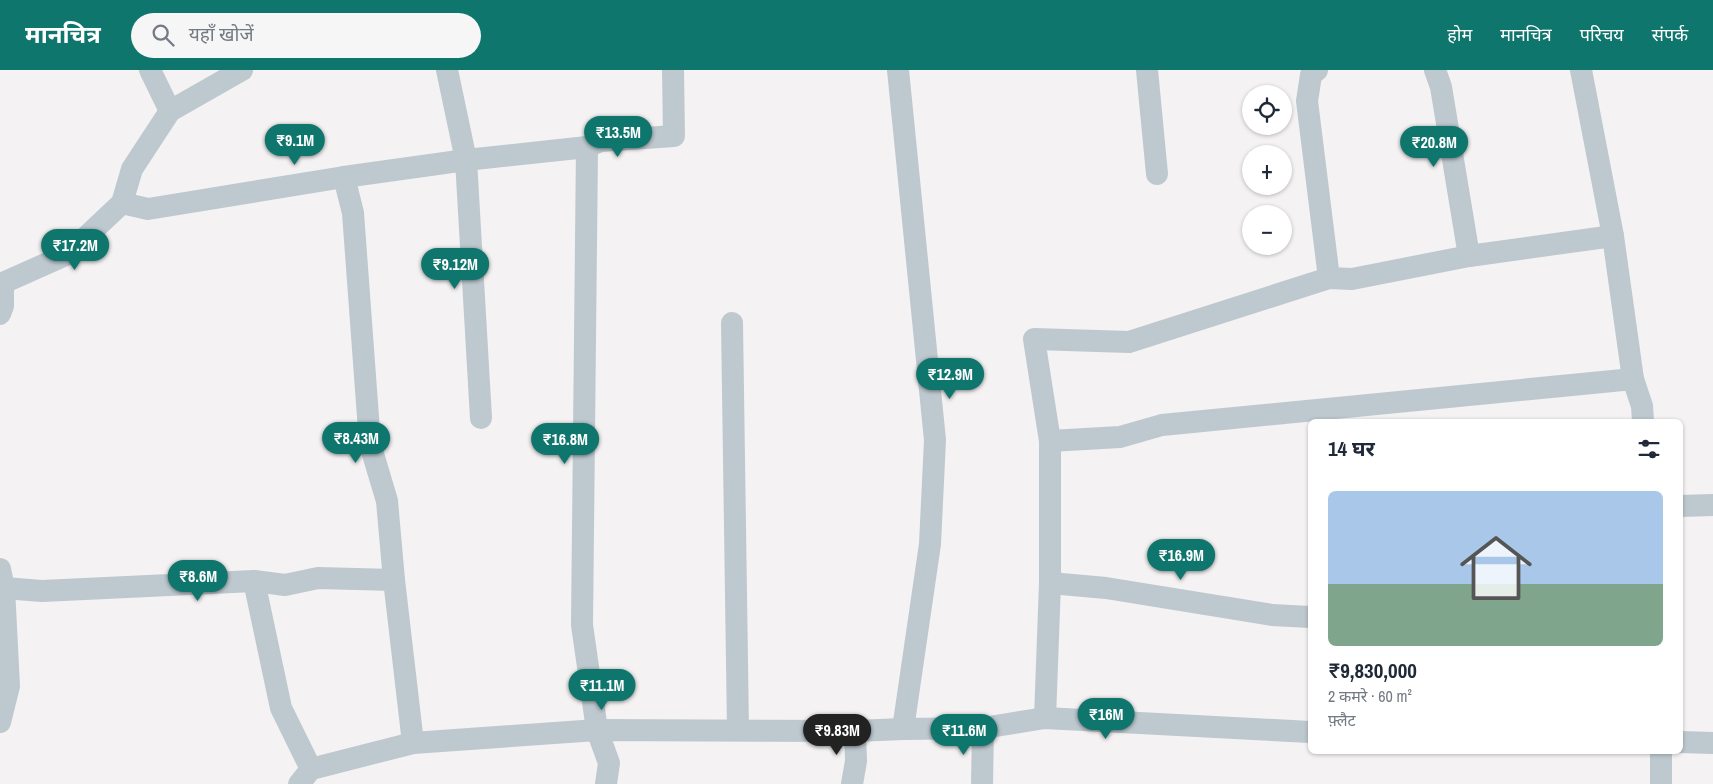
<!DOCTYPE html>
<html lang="hi">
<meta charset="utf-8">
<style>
body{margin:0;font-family:"Archivo Narrow","Noto Sans Devanagari",sans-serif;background:#f6f6f7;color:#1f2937;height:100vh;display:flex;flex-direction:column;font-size:19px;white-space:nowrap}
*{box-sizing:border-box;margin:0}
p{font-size:16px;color:#747a83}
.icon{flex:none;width:28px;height:28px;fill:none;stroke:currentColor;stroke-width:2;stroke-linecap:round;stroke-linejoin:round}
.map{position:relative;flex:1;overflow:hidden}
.details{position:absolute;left:1308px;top:349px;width:375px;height:335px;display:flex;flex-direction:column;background:#fff;border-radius:8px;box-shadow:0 1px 4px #0004}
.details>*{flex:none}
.fabs{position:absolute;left:1242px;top:15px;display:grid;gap:10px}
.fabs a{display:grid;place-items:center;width:50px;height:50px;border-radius:50%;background:#fff;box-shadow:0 1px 4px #0004;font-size:25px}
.price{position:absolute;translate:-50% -42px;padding:0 11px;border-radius:18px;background:#0f766e;color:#fff;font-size:16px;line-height:32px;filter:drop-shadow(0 1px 2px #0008)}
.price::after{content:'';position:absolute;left:50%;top:30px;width:15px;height:11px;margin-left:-8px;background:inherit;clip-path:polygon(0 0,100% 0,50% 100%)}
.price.current{background:#222;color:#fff}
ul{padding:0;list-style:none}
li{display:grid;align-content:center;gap:10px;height:265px;padding:0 20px}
li span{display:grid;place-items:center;height:155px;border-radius:8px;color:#555}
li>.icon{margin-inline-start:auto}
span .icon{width:90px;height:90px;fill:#fffc;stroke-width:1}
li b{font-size:21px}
h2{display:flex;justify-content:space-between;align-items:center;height:60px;padding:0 20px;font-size:21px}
header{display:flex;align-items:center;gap:30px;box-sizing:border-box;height:70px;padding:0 25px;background:#0f766e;color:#fff}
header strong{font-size:24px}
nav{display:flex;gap:28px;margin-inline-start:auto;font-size:18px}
.search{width:350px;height:45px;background:#f6f6f7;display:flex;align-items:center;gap:12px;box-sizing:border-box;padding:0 18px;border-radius:28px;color:#747a83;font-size:19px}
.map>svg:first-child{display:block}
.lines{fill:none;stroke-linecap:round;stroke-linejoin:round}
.street{stroke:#bdc9cf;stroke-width:22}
</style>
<header>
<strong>मानचित्र</strong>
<div class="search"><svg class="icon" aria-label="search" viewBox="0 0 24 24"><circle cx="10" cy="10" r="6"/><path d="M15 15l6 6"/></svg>यहाँ खोजें</div>
<nav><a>होम</a><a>मानचित्र</a><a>परिचय</a><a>संपर्क</a></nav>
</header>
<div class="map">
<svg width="1713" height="714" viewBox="0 0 1713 714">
<rect width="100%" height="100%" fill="#f4f2f3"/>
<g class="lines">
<g class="street">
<path d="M150 0 170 41"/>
<path d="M447 0 466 90 481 348"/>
<path d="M898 0 935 370 930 474 903 659"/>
<path d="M1147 0 1157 104"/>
<path d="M1317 0 1311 5 1307 31 1329 208"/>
<path d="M1435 0 1441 17 1469 186"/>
<path d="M1581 0 1613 166 1633 309 1642 336 1643 351"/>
<path d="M587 77 582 555 597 660 609 693 606 714"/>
<path d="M344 107 353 143 370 374 387 431 394 510 413 673"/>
<path d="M122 133 148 139 344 107 466 90 587 77 601 71 674 66 673 0"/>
<path d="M0 213H3L68 184 122 133 132 99 170 41 242 0"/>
<path d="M0 244 3 236V213"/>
<path d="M732 253 738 660"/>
<path d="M1050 371 1120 367 1162 355 1633 309"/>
<path d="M1680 436 1713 435"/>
<path d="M0 499 4 518 9 616 0 652"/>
<path d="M254 511 281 638 311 699"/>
<path d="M1050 513 1106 518 1272 545 1310 547"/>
<path d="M4 518 42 521 254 511 285 515 318 508 394 510"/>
<path d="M1045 648 1050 513V371L1034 269 1129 272 1329 208 1352 209 1469 186 1613 166"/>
<path d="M1680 672 1713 673"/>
<path d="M1661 681V714"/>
<path d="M299 714 311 699 413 673 597 660 855 661 903 659 983 658 1045 648 1310 662"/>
<path d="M852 714 856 691 855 661"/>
<path d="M982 714 983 658"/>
</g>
</g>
</svg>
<div class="fabs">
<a><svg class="icon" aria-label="locate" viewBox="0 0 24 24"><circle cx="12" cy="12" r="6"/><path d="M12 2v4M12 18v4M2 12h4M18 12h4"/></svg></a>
<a>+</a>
<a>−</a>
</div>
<b class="price" style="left:618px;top:88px">₹13.5M</b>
<b class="price" style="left:295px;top:96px">₹9.1M</b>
<b class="price" style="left:1434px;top:98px">₹20.8M</b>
<b class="price" style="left:75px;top:201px">₹17.2M</b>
<b class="price" style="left:455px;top:220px">₹9.12M</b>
<b class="price" style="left:950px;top:330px">₹12.9M</b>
<b class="price" style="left:356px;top:394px">₹8.43M</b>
<b class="price" style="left:565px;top:395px">₹16.8M</b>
<b class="price" style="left:1181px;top:511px">₹16.9M</b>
<b class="price" style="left:198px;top:532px">₹8.6M</b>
<b class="price" style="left:602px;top:641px">₹11.1M</b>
<b class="price" style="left:1106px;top:670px">₹16M</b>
<b class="price current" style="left:837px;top:686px">₹9.83M</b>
<b class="price" style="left:964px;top:686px">₹11.6M</b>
<section class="details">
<h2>14 घर<svg class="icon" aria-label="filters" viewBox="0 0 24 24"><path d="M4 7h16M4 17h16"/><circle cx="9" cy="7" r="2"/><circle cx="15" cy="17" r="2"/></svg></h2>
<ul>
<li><span style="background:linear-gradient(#a9c7e8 60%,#7fa58c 0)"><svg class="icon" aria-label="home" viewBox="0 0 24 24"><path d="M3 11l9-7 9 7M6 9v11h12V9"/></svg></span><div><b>₹9,830,000</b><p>2 कमरे · 60 m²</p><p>फ़्लैट</p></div></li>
</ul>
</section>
</div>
